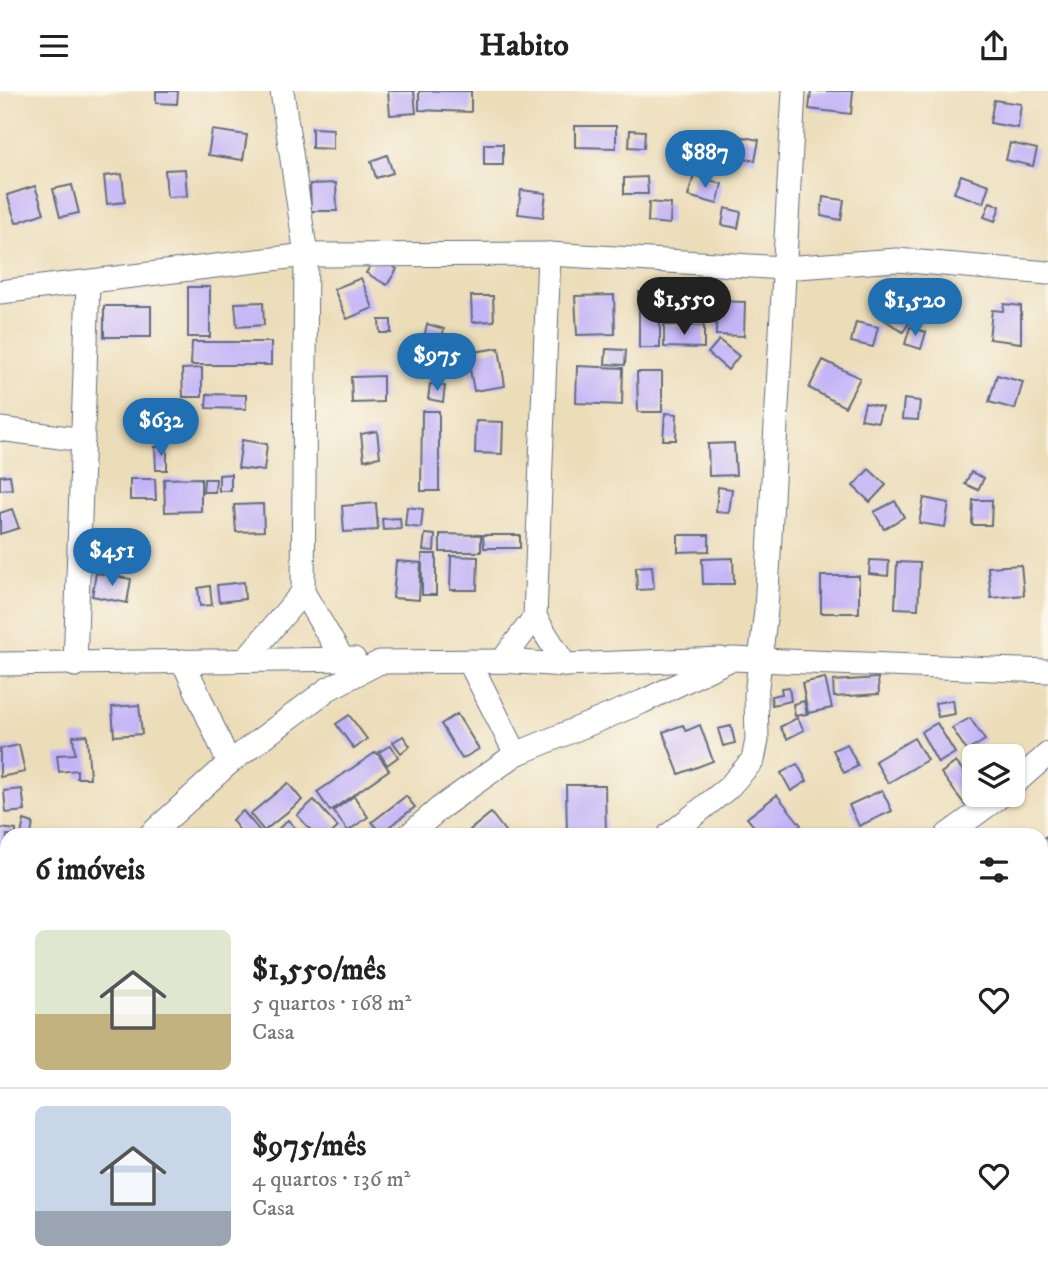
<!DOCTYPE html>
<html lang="pt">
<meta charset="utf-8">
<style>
body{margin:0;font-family:"IM FELL DW Pica",serif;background:#f2f2f2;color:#222;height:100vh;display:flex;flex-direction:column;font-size:26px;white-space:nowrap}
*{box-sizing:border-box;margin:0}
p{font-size:23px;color:#767676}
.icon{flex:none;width:38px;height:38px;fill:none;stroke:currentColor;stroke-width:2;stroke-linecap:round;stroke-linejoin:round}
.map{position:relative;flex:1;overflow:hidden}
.details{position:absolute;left:0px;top:737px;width:1048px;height:450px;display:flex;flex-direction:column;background:#fff;border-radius:21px 21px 0 0;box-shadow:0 2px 5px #0004}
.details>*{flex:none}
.fabs{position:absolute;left:962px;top:653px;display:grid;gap:14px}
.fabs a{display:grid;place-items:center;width:63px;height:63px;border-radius:10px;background:#fff;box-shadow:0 2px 5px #0004;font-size:35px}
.price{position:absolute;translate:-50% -60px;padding:0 16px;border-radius:24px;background:#1f6fb2;color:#fff;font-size:23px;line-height:46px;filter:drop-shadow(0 2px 4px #0008)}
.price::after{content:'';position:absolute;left:50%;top:42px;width:21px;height:16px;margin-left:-10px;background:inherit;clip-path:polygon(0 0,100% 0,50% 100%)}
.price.on{background:#222;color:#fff}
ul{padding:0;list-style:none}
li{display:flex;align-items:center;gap:21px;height:175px;padding:0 35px}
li+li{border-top:2px solid #e0e0e0}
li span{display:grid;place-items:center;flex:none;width:196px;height:140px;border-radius:10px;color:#555}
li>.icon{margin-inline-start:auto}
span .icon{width:84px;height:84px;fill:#fffc;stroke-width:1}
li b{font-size:30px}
h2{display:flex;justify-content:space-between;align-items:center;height:84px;padding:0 35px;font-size:30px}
header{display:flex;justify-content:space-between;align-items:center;height:91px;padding:0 35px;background:#fff;font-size:32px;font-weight:700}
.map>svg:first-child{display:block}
.building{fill:#c3b4f7}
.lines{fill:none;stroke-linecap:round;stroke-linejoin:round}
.street-casing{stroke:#646c7e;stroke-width:25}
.street{stroke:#fff;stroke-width:23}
</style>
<header><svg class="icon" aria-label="menu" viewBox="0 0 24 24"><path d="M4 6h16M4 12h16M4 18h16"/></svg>Habito<svg class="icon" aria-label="share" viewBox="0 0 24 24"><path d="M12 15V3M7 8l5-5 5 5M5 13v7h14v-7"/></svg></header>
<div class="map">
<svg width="1048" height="1186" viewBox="0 0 1048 1186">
<rect width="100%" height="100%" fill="#fbf7ec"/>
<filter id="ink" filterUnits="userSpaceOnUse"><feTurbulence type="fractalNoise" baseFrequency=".0143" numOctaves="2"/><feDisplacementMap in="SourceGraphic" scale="14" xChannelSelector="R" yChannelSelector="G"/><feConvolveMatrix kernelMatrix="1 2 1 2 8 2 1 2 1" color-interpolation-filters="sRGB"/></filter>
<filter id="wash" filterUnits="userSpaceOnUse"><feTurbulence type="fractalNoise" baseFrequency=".00686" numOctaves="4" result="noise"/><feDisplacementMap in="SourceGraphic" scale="28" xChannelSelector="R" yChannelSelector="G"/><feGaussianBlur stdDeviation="1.57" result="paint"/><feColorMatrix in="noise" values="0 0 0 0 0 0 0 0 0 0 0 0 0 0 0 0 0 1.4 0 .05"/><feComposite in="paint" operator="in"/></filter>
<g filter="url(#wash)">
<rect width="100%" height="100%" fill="#ecddb9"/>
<g id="blocks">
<g class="building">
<path d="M156 0H178L177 13 156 12Z"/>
<path d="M388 0H414L416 22 390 24Z"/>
<path d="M419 0H471V21L419 19Z"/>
<path d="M811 0H853L851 23 809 18Z"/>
<path d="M994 9 1021 13 1018 37 990 32Z"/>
<path d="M575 35H616V57L575 56Z"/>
<path d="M312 37 333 38V58L312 57Z"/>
<path d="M212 39 247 44 243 69 208 64Z"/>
<path d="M630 39 645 40 644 57 629 56Z"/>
<path d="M733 44 759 49 755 70 729 64Z"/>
<path d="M1010 52 1037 58 1033 75 1006 69Z"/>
<rect x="484" y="53" width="19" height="21"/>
<path d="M387 64 393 82 376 87 371 70Z"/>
<path d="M185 78 187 105 167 106 165 79Z"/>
<path d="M122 83 125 111 107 113 104 85Z"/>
<path d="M694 84 722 93 717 113 688 105Z"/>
<path d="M961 84 989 94 983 112 954 102Z"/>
<path d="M647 86 648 103H624V87Z"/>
<path d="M336 92 337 120H311L310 93Z"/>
<path d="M72 94 79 122 60 126 53 98Z"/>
<path d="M35 95 44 122 16 132 7 104Z"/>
<path d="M521 99 546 102 543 126 518 123Z"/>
<path d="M823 106 844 109 841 129 821 125Z"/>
<path d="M649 111 671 113 670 133 648 131Z"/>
<path d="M990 111 1000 115 995 130 984 126Z"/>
<path d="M725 117 741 121 738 137 722 134Z"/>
<path d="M376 166 397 178 387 194 366 182Z"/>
<path d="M361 187 373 217 347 228 334 198Z"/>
<rect x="188" y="196" width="22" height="50"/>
<rect x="639" y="201" width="21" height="56"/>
<path d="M614 204 615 243 577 244 575 205Z"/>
<path d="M471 205H493L494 230 472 231Z"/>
<path d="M892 205 916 221 903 241 879 225Z"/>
<path d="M717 210 745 211 744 245 716 244Z"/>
<path d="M263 211 264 234 237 236 235 212Z"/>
<path d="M1004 213 1021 215V252L989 248 992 219 1003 220Z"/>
<rect x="104" y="215" width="47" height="31"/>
<path d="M379 229H391V242H380Z"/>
<path d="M856 231 878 236 873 256 851 251Z"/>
<path d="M427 233 444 238 441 251 424 246Z"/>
<path d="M664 234 704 235V257L664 256Z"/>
<path d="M910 236 926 241 921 258 905 253Z"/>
<path d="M719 249 739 265 728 279 708 262Z"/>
<path d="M192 251H271V274H191Z"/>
<path d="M499 257 505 295 474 300 467 262Z"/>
<path d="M606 258 626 259 625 274 605 273Z"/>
<path d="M823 269 860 287 845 316 809 297Z"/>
<path d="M577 275 623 277 622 314 576 312Z"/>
<path d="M202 277V306H183L182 278Z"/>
<path d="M637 281H662V321H638Z"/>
<path d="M997 284 1023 291 1015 318 989 311Z"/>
<path d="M383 285V311L352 312 351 286Z"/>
<path d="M430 293 445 295 443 311 428 308Z"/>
<path d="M207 303 246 304V318L206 317Z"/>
<path d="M904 308 920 310 918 329 902 328Z"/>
<path d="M865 312 882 316 878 331 861 328Z"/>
<path d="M422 320H439V400H421Z"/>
<path d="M665 322 677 323 676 349H663Z"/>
<path d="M476 330 503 331 502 363 475 362Z"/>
<path d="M377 340 380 366 364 369 361 343Z"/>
<path d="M242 349 267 353 264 380 238 377Z"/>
<path d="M734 352 736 384 709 385 708 353Z"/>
<path d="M155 356H167V379H156Z"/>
<path d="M869 378 886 394 870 411 853 395Z"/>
<path d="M971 381 984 387 978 399 965 393Z"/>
<path d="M231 383V400H219V384Z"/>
<path d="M10 384 12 398 0 399V385Z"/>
<path d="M201 387V420L165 421 164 388Z"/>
<path d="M130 388H155L156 409H130Z"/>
<path d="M204 388H216L215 401H203Z"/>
<path d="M718 396 732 398 729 422 716 421Z"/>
<path d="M924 407 949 412 945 436 919 432Z"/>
<path d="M973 409H992L991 434H972Z"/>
<path d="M895 410 904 426 884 438 874 421Z"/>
<path d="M376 412 378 439 344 441 342 415Z"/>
<path d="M263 413 264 440 236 441 234 414Z"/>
<path d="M407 416 423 418 421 437 405 435Z"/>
<path d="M12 418 19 437 0 443V422Z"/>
<path d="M400 427 401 438 383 439 382 428Z"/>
<path d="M425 443 435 444 434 460 423 459Z"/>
<path d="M440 443 481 444V461H440Z"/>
<path d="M483 444H520V457H484Z"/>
<path d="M678 444H709V460L678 461Z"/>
<rect x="422" y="463" width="14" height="41"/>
<path d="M451 465 478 466 477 499H450Z"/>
<path d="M733 467 734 493H703L702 468Z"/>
<path d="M870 469 889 470 888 485 869 483Z"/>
<path d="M396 470 421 472 419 509 393 507Z"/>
<path d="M897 471 920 472 918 518 895 517Z"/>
<path d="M1021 474 1024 504 991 507 988 476Z"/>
<path d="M652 475 654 498 637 499 636 476Z"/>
<path d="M96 482 131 488 127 512 92 505Z"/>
<rect x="821" y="485" width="38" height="37"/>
<path d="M244 491 245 508 219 511 217 494Z"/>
<path d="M210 495 212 514 200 515 198 497Z"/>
<path d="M825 587 832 617 808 622 802 592Z"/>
<path d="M878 587 879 603 834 606 833 590Z"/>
<path d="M789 596 791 610 772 614 771 605 782 603 781 597Z"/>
<path d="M953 609 955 623 938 626 935 612Z"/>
<path d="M804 610 807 623 795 625 793 613Z"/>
<path d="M139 614 142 643 114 645 112 616Z"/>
<path d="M457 623 479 658 462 668 441 633Z"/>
<path d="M349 624 367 648 354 658 336 633Z"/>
<path d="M797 627 804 639 787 648 780 636Z"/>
<path d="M970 627 985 649 967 660 952 637Z"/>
<path d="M937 632 955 662 938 672 921 641Z"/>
<path d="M683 634 686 640 700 634 713 670 679 683 663 641Z"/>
<path d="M731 635 735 652 723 655 718 638Z"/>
<path d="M87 644 90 687H77V679L59 681 57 664 75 663 73 645Z"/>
<path d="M403 645 410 655 401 662 393 651Z"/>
<path d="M914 647 927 669 888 692 875 670Z"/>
<path d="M847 653 858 675 844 682 833 659Z"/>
<path d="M19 654 25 681 0 686V658Z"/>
<path d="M391 654 398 666 387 674 379 661Z"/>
<path d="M376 661 389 679 330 720 317 701Z"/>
<path d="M956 671 975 695V704H979L965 714 941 682Z"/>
<path d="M797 673 807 690 791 700 781 682Z"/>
<path d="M288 692 302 709 264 740 250 723Z"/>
<path d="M566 694H605L606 744H567Z"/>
<path d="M22 698 25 720 6 722 4 700Z"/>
<path d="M882 699 892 720 859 735 849 714Z"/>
<path d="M777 704 801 734 788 744H761L747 727Z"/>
<path d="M354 705 368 726 348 740 333 720Z"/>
<path d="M406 705 415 716 381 742 372 731Z"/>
<path d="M314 709 338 736 330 744H315L297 724Z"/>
<path d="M243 720 260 740 255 744H243L232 729Z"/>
<path d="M491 722 508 744H474L470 739Z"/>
<path d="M24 729 33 732 31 744H21Z"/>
<path d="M288 729 298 740 294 744H282L277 739Z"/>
<path d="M0 737 16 739V744H7V772L0 771Z"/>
<path d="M1045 746 1048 752V772L1041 775V748Z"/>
<path d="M1041 916 1048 927V943L1041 948Z"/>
<path d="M194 1180H222L214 1186H200Z"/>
</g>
</g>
</g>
<g filter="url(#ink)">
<use href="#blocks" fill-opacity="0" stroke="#646c7e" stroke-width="2"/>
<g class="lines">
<defs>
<g id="street">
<path d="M282 0 306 164 303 501 342 567"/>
<path d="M549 163 535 526 565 574"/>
<path d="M0 201 306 164 549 163 783 177 897 169 1048 182"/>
<path d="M0 338 83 349"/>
<path d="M246 568 303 501"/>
<path d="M183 570 229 672"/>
<path d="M469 570 516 663"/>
<path d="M502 570 535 526"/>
<path d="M0 573 354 568"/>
<path d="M75 574 88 192"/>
<path d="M1013 694 1048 663"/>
<path d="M150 744 229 672 328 598 380 571 502 570 565 574 721 568"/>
<path d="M409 744 440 717 516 663 642 611 731 568 1048 580"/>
<path d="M669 744 728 697 753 669 757 649 756 604 766 519 794 0"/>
<path d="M947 744 1002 704"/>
<path d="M0 806H7"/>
<path d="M1041 872 1048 868"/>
<path d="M0 890 7 884"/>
<path d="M1041 1079 1048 1075"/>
<path d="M0 1104 7 1097"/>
<path d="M14 1180 21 1186"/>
<path d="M518 1180 524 1186"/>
<path d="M138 1186 145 1180"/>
<path d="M386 1186 392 1180"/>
<path d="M609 1186 617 1180"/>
<path d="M890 1186 899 1180"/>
</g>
</defs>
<use href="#street" class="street-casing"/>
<use href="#street" class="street"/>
</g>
</g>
</svg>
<div class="fabs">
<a><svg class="icon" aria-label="layers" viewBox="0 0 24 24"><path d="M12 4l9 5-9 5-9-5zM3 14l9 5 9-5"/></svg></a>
</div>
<b class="price" style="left:705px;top:99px">$887</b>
<b class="price on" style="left:684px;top:246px">$1,550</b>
<b class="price" style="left:915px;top:247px">$1,520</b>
<b class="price" style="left:437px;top:302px">$975</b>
<b class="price" style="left:161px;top:367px">$632</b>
<b class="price" style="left:112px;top:497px">$451</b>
<section class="details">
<h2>6 imóveis<svg class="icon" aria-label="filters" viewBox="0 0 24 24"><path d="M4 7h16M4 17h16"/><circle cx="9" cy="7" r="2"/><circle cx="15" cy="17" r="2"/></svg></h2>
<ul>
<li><span style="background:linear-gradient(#dfe7d0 60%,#c2b280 0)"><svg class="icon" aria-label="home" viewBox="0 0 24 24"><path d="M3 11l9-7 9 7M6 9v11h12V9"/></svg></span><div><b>$1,550/mês</b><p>5 quartos · 168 m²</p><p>Casa</p></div><svg class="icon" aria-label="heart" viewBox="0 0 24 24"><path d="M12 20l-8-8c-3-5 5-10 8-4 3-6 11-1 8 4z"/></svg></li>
<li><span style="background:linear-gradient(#c9d6e8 75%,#9aa5b1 0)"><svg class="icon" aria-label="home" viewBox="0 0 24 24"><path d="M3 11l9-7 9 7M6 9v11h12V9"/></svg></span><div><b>$975/mês</b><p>4 quartos · 136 m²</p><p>Casa</p></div><svg class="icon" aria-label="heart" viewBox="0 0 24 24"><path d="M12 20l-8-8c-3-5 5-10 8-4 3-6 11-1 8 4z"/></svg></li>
</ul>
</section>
</div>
